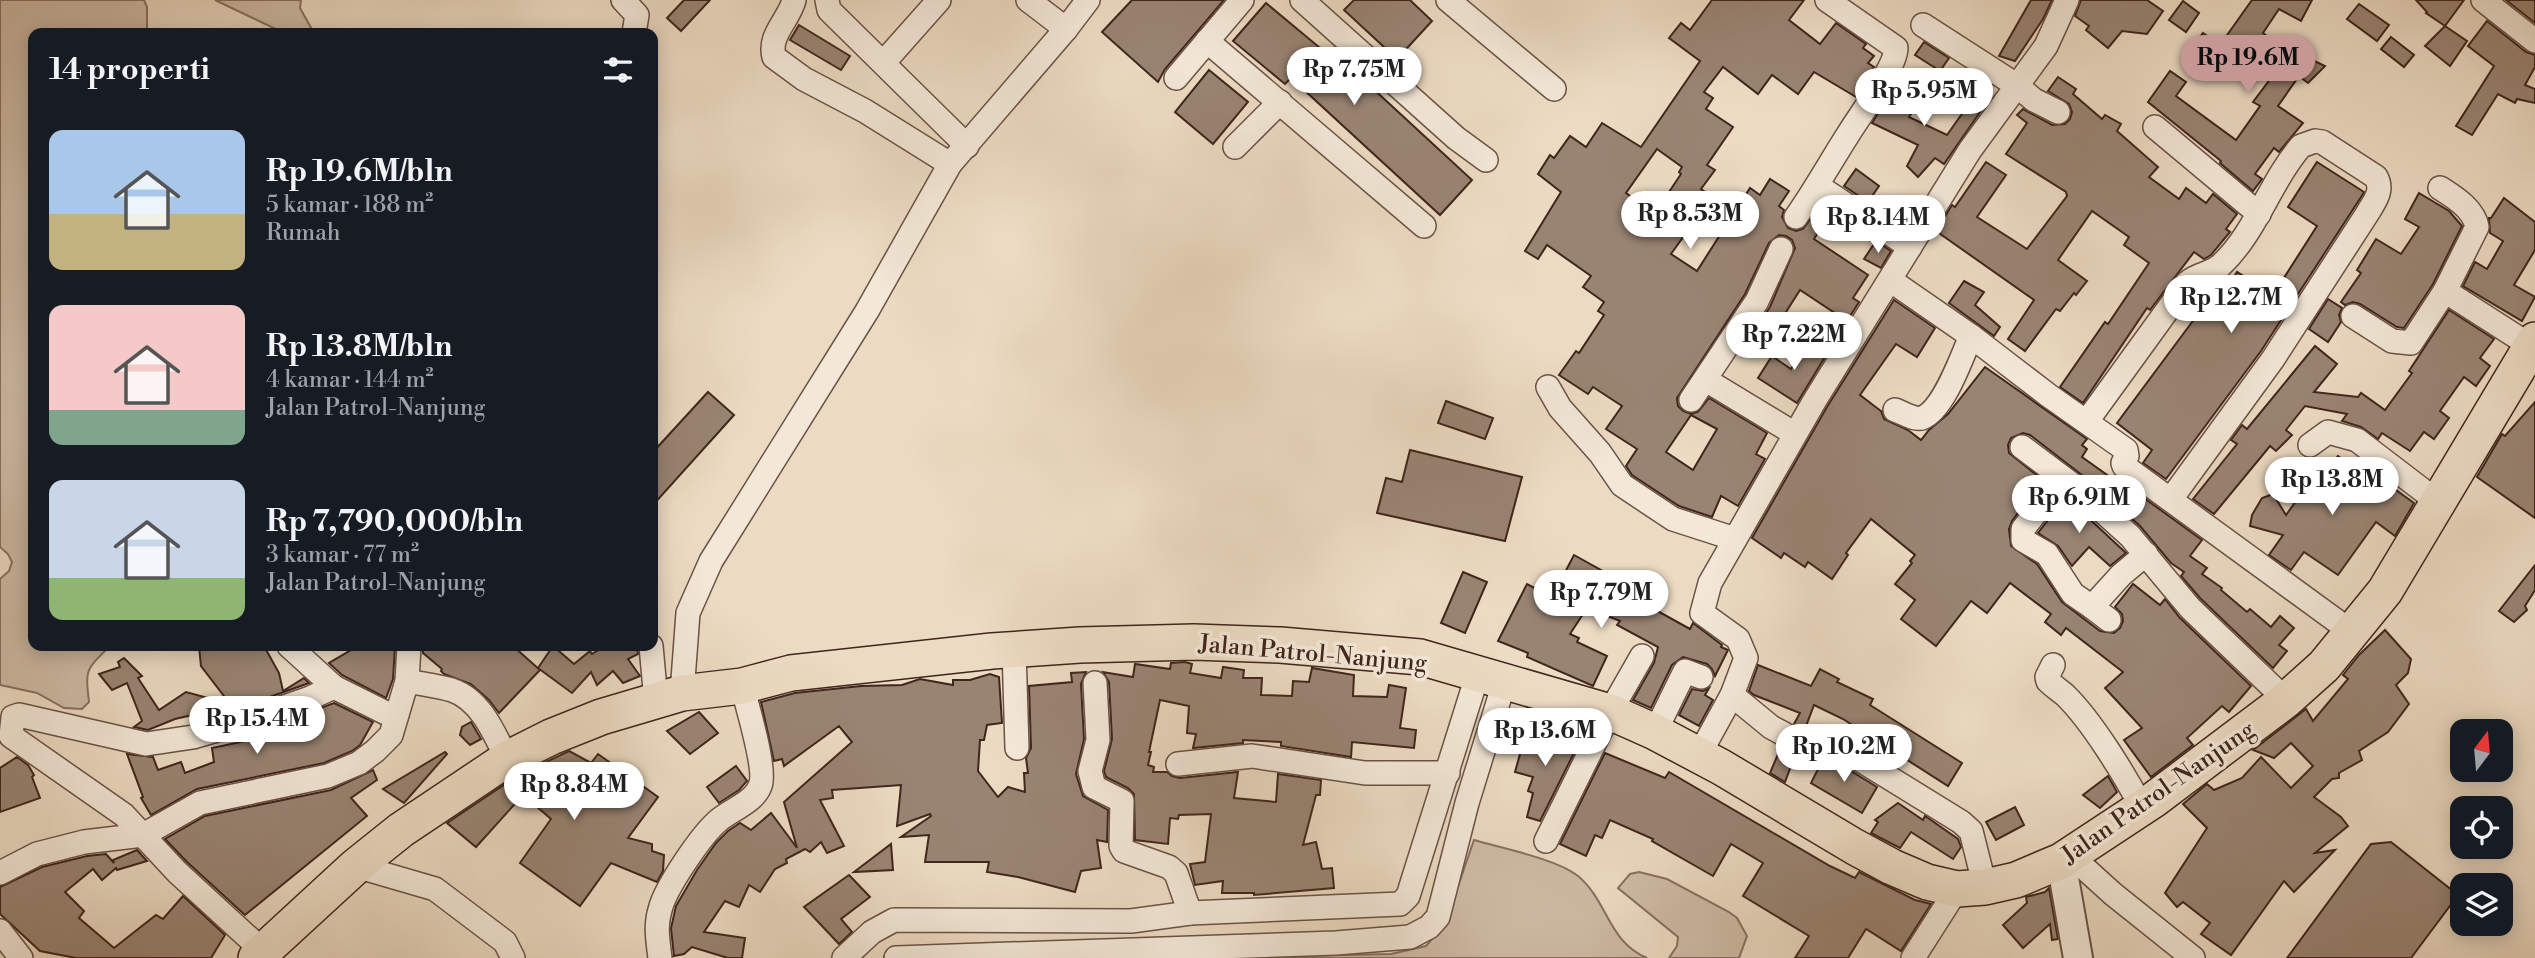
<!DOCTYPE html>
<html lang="id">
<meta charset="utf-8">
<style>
body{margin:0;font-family:"Libre Bodoni",serif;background:#242831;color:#f1f3f6;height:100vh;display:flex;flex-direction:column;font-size:26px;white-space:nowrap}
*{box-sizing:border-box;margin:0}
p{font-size:23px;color:#9ea1a6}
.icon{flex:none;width:38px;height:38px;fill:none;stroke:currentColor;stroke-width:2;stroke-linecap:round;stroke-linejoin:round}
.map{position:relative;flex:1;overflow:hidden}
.panel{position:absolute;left:28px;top:28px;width:630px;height:623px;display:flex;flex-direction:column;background:#171b24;border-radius:14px;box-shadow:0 4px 18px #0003}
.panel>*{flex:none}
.needle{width:46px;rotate:16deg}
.controls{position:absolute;left:2450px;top:719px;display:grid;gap:14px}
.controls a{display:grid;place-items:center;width:63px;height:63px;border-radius:14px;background:#171b24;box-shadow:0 4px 18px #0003;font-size:35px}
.price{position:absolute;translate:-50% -60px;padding:0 16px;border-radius:24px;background:#fff;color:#222;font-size:23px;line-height:46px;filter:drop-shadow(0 2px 4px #0008)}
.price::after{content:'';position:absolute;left:50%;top:42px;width:21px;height:16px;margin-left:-10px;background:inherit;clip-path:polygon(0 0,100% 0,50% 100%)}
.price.active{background:#c59692;color:#111}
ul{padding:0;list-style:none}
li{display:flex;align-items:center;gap:21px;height:175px;padding:0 21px}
li span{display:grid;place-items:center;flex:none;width:196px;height:140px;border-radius:14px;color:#555}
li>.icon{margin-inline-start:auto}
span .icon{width:84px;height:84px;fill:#fffc;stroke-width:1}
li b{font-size:30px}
h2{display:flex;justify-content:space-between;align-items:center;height:84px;padding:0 21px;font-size:30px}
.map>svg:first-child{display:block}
.green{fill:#cfbca7;stroke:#887062;stroke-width:2}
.building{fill:#998473;stroke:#40251c;stroke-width:2;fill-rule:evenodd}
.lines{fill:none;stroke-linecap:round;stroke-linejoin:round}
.minor-casing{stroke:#6b5246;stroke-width:26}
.tertiary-casing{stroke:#6b5246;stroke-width:32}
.primary-casing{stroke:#40251c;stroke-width:38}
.minor{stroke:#f3e8d8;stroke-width:23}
.tertiary{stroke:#f3e8d8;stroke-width:28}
.primary{stroke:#ecdbc3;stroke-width:35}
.labels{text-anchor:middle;stroke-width:7;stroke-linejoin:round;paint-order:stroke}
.street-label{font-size:24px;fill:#40251c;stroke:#f3e8d8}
</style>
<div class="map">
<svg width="2535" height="958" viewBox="0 0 2535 958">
<rect width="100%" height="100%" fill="#ecdbc3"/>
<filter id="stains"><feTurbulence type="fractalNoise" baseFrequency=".00286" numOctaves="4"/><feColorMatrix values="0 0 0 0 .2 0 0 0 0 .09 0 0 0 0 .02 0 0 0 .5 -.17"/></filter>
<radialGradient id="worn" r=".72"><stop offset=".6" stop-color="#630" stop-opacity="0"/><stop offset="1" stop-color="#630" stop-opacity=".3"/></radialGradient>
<g class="green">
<path d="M0 0H144L147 7V33H33V646H110C86 670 85 668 89 702L82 709 64 708 37 693 0 685V579L9 571 12 562 8 554 0 547Z"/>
<path d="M215 0H301L300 8 314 33H284Z"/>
<path d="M1474 840C1501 848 1557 859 1578 876 1608 901 1608 942 1647 958H1194L1391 954 1426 946 1445 924Z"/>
<path d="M1639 872 1667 879 1729 912 1737 918 1747 936 1739 958H1669L1677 946 1678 937 1618 888 1630 874Z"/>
</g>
<g class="building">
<path d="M684 0H710L681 31 667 18Z"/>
<path d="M1132 0H1224L1165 69 1158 82 1102 32Z"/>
<path d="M1354 0H1410L1432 21 1397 59 1344 10Z"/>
<path d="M1712 0H1804L1789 20 1820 44 1836 23 1866 44 1863 48 1874 56 1868 63 1874 67 1856 97 1814 72 1798 94 1772 75 1758 94 1723 67 1704 92 1713 98 1706 109 1733 127 1707 165 1715 170 1701 189 1712 197 1671 254 1697 271 1750 188 1760 195 1770 179 1789 191 1779 206 1784 210 1782 217 1788 228 1796 231 1803 229 1821 205 1831 212 1814 239 1868 275 1853 298 1859 302 1847 321 1800 290 1774 331 1760 322 1770 307 1795 248 1792 240 1786 236 1779 235 1769 243 1745 294 1677 398 1678 406 1683 411 1691 414 1698 412 1709 398 1767 433 1756 454 1765 459 1738 506 1721 496 1712 517 1679 506 1632 475 1626 466 1637 449 1606 429 1622 406 1593 387 1588 394 1559 375 1576 351 1579 353 1604 315 1598 311 1604 302 1583 287 1591 276 1547 245 1538 259 1525 251 1561 192 1538 174 1550 155 1554 158 1570 136 1586 147 1602 123 1641 147 1700 61 1669 38 1681 23 1690 30ZM1657 149 1682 167 1679 172 1681 174 1655 213 1626 193ZM1691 415 1717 429 1693 470 1666 452Z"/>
<path d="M2031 0H2052L2043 19 2015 61 1999 56Z"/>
<path d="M2081 0H2147L2163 11 2147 34 2122 31 2108 48 2086 30 2089 26 2075 16Z"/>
<path d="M2252 0H2312L2301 21 2279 9 2263 33 2299 62 2304 56 2325 66 2308 83 2299 76 2278 106 2303 123 2279 152 2274 148 2255 174 2262 179 2253 191 2220 163 2221 161 2148 102 2170 71 2186 82 2176 96 2236 140 2260 106 2253 102 2271 78 2261 65 2225 38Z"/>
<path d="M2416 0H2464L2445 26 2426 13 2427 12Z"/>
<path d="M2506 0H2535V23Z"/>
<path d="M2183 1 2199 13 2186 32 2169 20Z"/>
<path d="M1266 3 1326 53 1330 49 1472 180 1440 215 1291 78 1285 84 1233 41Z"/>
<path d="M2359 4 2389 25 2377 41 2347 19Z"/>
<path d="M2487 21 2526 52 2535 55V67L2525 85 2535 89V103L2517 99 2515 103 2498 94 2472 135 2456 126 2494 66 2468 46Z"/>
<path d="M799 25 850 56 841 70 790 40Z"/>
<path d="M2445 26 2467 41 2450 66 2425 46Z"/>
<path d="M2203 33 2224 48 2204 74 2184 60Z"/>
<path d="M2391 37 2414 55 2404 67 2381 49Z"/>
<path d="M1924 42 1949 58 1940 71 1915 55Z"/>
<path d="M1209 70 1248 102 1213 144 1175 112Z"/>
<path d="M2058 77 2076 89 2073 94 2102 119 2105 115 2121 124 2117 131 2158 167 2149 177 2179 199 2186 188 2206 203 2213 194 2237 214 2226 229 2230 232 2211 255 2204 259 2194 252 2150 310 2147 308 2083 403 2060 387 2105 322 2108 324 2149 263 2124 245 2129 237 2092 211 2058 260 2087 281 2076 295 2074 293 2060 311 2056 309 2025 351 2008 339 2034 300 1936 231 1952 205 1955 207 1986 162 2006 175 1977 217 2027 249 2067 196 2066 192 2006 154 2027 123 2017 115 2023 109 2052 125 2065 124 2070 119 2072 112 2069 104 2048 91Z"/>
<path d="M1898 82 1922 97 1909 117 1947 135 1976 94 1987 102 1944 164 1935 158 1918 177 1907 166 1918 145 1872 123Z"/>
<path d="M2317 162 2364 192 2363 194 2261 351 2166 479 2143 463 2152 450 2117 423 2213 294 2220 299 2237 272 2273 295 2317 226 2288 207Z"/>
<path d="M1856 169 1879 186 1868 202 1844 186Z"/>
<path d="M2419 193 2449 211 2462 226 2433 284 2404 328 2397 327 2360 304 2353 302 2345 305 2341 302 2361 273 2357 270 2376 239 2401 254 2419 227 2405 219Z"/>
<path d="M1880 196 1912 217 1906 227 1874 206Z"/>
<path d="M2504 198 2535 222V250L2514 285 2535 297 2522 321 2463 286 2475 262 2487 269 2503 241 2490 233 2489 218H2491Z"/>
<path d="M1876 241 1891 251 1881 268 1864 259Z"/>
<path d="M1964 281 1984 292 1975 305 2000 327 1994 336 1949 303Z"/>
<path d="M2328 299 2342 308 2339 315 2341 322 2328 342 2309 329Z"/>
<path d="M1894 300 1935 328 1917 357 1896 344 1860 395 1881 411 1884 419 1908 430 1921 440 1929 430 1948 414 1985 367 2087 439 2082 445 2087 449 2082 457 2124 487 2126 485 2202 540 2190 556 2207 568 2202 574 2222 588 2221 590 2247 612 2250 609 2271 627 2280 616 2294 628 2279 645 2287 651 2273 668 2200 598 2181 576 2184 572 2171 563 2140 526 2087 479 2030 435 2023 433 2011 438 2008 445 2009 453 2043 480 2012 521 2009 529 2011 546 2037 564 2062 602 2100 631 2114 633 2120 628 2123 621 2122 614 2115 607 2133 584 2160 605 2165 599 2180 618 2251 686 2229 712 2222 706 2187 738 2193 745 2151 777 2124 740 2142 728 2105 688 2123 672 2066 628 2061 635 2045 622 2051 614 2010 583 1987 613 1971 601 1936 646 1901 619 1915 600 1895 584 1912 563 1910 561 1915 555 1871 519 1846 553 1848 555 1832 579 1808 562 1805 567 1784 553 1781 558 1752 538 1827 407Z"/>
<path d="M2449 310 2494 339 2480 358 2490 366 2476 386 2464 377 2440 411 2449 418 2434 439 2424 432 2410 451 2382 433 2378 439 2361 427 2342 421 2347 414 2305 406 2286 430 2292 435 2276 451 2270 446 2214 514 2193 499 2237 444 2231 440 2242 425 2247 429 2315 346 2337 364 2314 392 2358 397 2361 393 2385 410 2412 373 2409 371Z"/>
<path d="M1809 340 1828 352 1797 403 1758 378 1772 356 1791 369Z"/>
<path d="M708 392 734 415 653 505V452Z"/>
<path d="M1446 401 1493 418 1485 439 1438 423Z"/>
<path d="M2535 402V518L2477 477 2502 434 2505 436Z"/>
<path d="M1410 450 1522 477 1505 541 1377 513 1386 478 1402 482Z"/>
<path d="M2338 456 2378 486 2382 480 2414 503 2395 536 2376 522 2338 575 2304 552 2291 570 2269 555 2283 535 2250 526 2252 515 2262 498 2273 494 2286 515 2304 490 2310 494Z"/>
<path d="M2066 497 2126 553 2110 566 2089 547 2072 566 2058 546 2038 533Z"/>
<path d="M1574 555 1610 575 1605 582 1690 629 1693 623 1722 645 1721 647 1728 650 1715 676 1712 669 1707 664 1683 657 1672 665 1651 708 1633 700 1654 663 1658 647 1617 625 1620 621 1587 608 1570 634 1579 638 1577 642 1607 656 1593 686 1527 657 1528 653 1498 641 1527 584 1552 597Z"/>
<path d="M2535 565V590L2525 606 2527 610 2514 622 2499 611Z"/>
<path d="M1463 572 1487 582 1465 633 1441 623Z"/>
<path d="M2385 630 2411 659 2408 673 2396 685 2409 704 2388 732 2359 751 2362 760 2339 773V778L2332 779 2314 797 2341 817 2348 826 2315 853 2335 850 2294 892 2284 881 2231 955 2201 934 2210 923 2183 902 2177 907 2165 893 2207 828 2183 804 2207 784 2214 790 2242 778 2261 757 2291 788 2313 766 2291 743 2274 758 2253 750 2306 709 2313 721 2348 679 2343 675 2359 655Z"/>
<path d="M199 646H264L279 673 283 691 304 678 309 683 250 704 233 708 231 706 175 719 148 730 134 727 142 721 127 683 112 690 99 674 120 667 118 662 124 658 142 676 138 678 159 710 186 692 230 704 201 666Z"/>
<path d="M358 646H395L393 679 386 698 342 675 329 663Z"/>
<path d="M423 646H513L540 670 499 713 489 700 471 684 444 674 441 671 442 669 423 653Z"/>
<path d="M553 646 574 664 590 651 592 654 605 646H637L638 654 628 659 640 676 623 683 613 671 597 685 591 672 572 693 538 668Z"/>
<path d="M1185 662 1192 664 1190 673 1221 678 1223 667 1244 670 1243 678H1262L1261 695 1292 696 1293 681 1309 682 1312 668 1354 675 1353 696 1387 697 1389 685 1406 688 1400 728 1416 730 1414 748 1352 742 1351 757 1281 746V742L1243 740V743L1193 748 1196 734 1187 733 1189 706 1160 700 1149 752H1151L1148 765 1154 767 1153 772H1167L1172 776 1180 778 1238 772 1234 798 1276 802 1278 774 1321 780 1320 795H1316L1303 845 1316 842 1322 869 1332 868 1334 888 1254 895V893H1222L1223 881 1195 885 1190 864 1205 862 1211 814 1179 815 1178 819 1170 818 1168 844 1135 840 1134 794 1128 788 1106 777 1104 771 1112 739 1109 682 1103 672 1133 677 1135 664 1170 669 1171 663Z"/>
<path d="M1758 665 1811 686 1820 669 1839 679 1837 682 1873 699 1870 705 1962 763 1948 786 1843 719 1814 705 1785 782 1770 773 1781 747 1791 746 1797 740 1798 733 1794 724 1800 713 1754 695 1749 691Z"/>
<path d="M1086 672 1081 684 1084 739 1076 774 1083 796 1108 810 1107 842 1097 840 1101 868 1081 871 1075 892 1018 877 987 872 989 862H925L929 835 901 837 931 816 930 814 897 826 901 785 832 790 833 798 820 800 844 846 827 853 821 842 810 852 805 849 786 859 787 863 775 869 760 892 749 885 739 907 725 901 704 932 745 938 742 958H728L692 947 684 954 674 956 671 928 676 906 697 870 716 843 728 831 740 823 751 830 771 813 797 848 784 802 852 742 839 726 784 766 782 759 774 761 761 702 795 693 861 686 902 685 920 679 953 685V680H970L990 674 999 677 1002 723 987 725 984 740H980L978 771 998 797 1008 787 1025 792 1024 773H1028L1026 758 1031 748 1029 686 1072 682 1071 673Z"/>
<path d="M1709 688 1705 695 1713 700 1699 726 1679 715 1692 689 1703 691Z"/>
<path d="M334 703 373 722 360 745 352 751 324 763 197 789 151 815 141 798 143 797 127 754 153 757 158 770 181 762 185 773 214 762 212 748 260 738 280 723Z"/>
<path d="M699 712 718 733 690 754 667 731Z"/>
<path d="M471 722 481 739 470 745 460 735 462 727Z"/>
<path d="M1553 733 1580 741 1540 821 1527 817 1533 793 1528 791 1533 777 1515 772 1525 736 1551 742Z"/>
<path d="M569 751 591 763 598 754 658 797 628 838 652 844V851L664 855 663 871 657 882 611 863 580 906 520 863 551 819 523 795 476 847 447 823 517 776Z"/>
<path d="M445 752 447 754 404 803 383 789Z"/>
<path d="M1605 753 1665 778 1669 772 1830 866 1855 878 1859 872 1915 900 1931 904 1901 951 1866 929 1848 958H1795L1809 936 1743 896 1763 863 1731 844 1713 876 1652 841 1653 839 1610 820 1602 838 1595 835 1586 856 1560 844Z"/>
<path d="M1825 755 1877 787 1862 813 1811 783Z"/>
<path d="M17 757 28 765 34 775 32 777 40 798 0 812V768Z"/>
<path d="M736 766 747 781 739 790 719 803 707 787Z"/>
<path d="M373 770 377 780 351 798 367 816 245 915 187 862 165 839 205 816 331 790Z"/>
<path d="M2108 776 2117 792 2100 808 2083 795Z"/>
<path d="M1898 803 1923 820 1925 816 1958 839 1961 847 1953 859 1911 832 1900 848 1871 833 1878 822 1875 820Z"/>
<path d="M2015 807 2024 825 1996 840 1986 822Z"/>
<path d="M2391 842 2458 895 2411 958H2287L2371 844Z"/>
<path d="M891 844 893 870 854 872Z"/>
<path d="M137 850 147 861 117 870 116 868 102 880 93 869 65 892 84 911 79 918 114 948 156 915 163 919 183 896 225 935 211 958H76L40 951 0 914V887L42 867 87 856 106 854 114 863 113 860Z"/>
<path d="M849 875 870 897 841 919 852 932 839 944 804 907Z"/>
<path d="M2049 888 2058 939 2052 940 2050 924 2023 948 2003 925 2027 903 2026 897 2045 892Z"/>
</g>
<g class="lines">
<defs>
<g id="minor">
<path d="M623 0 637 15 634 33"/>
<path d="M794 0C789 20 768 35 774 57L804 79 865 111 950 164"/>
<path d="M827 0 829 10 967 146"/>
<path d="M1028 0 1066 29"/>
<path d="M1302 0 1456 138 1486 160"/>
<path d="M1448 0 1554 89"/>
<path d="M2483 0 2535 41"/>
<path d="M1923 25 2016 85 2034 100 2058 112"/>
<path d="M1207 41 1424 226"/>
<path d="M884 62 939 0"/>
<path d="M1176 78 1242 0"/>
<path d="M2155 127 2259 214"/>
<path d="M1235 147 1280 102"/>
<path d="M1818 186 1910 247"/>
<path d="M2440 188C2454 197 2474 209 2477 227L2445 291"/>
<path d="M1796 217C1815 190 1831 161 1849 133 1860 115 1896 67 1896 48L1827 0"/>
<path d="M1890 280 1971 336 2048 395 2126 450 2127 456 2123 463 2124 466 2353 633"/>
<path d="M2353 316 2392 341 2411 343 2445 291 2531 346"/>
<path d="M1706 380 1795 434"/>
<path d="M1548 387 1560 408 1600 453 1622 485 1673 519 1735 539"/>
<path d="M1691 400 1757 301 1781 249"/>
<path d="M1895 410C1903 413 1914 420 1922 418 1944 410 1962 356 1971 336"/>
<path d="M2087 421 2187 283C2198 273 2212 274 2221 265 2256 232 2270 182 2301 146L2315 141 2322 142 2376 177C2384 191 2374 202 2367 214L2273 359 2171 499"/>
<path d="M2310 445 2328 432 2357 440 2438 502"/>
<path d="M2022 447 2078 489 2130 536 2190 608 2286 700"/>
<path d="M2062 479 2023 529V540L2047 554 2073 594 2092 607"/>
<path d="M2109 620 2092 607 2121 575 2146 554"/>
<path d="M289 646 334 687"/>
<path d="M651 646 656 701"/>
<path d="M1014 649 1017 748"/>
<path d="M2053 665 2047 677 2048 681C2053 686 2059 690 2065 695 2091 720 2125 775 2142 808"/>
<path d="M407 681C422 684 438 686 452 690 481 700 494 733 507 759"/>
<path d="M1095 683 1098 740 1090 771 1094 787 1122 801 1121 846 1124 851 1169 867 1176 873 1190 913"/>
<path d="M682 693 688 613 711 561 867 311 950 164 1066 29 1088 0"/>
<path d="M1732 695 1771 727 1784 734"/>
<path d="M1655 732 1685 671 1701 677"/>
<path d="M1699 755 1732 695 1746 658 1738 639 1702 613 1710 583 1815 400 1970 150 2046 46 2067 0"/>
<path d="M1854 756 1961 822 1971 831 1985 887"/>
<path d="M1178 764 1252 756 1365 773H1448"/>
<path d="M1546 841 1610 712 1642 656"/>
<path d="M2070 855 2113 894 2193 958"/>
<path d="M356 866 435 889 505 942 513 958"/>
<path d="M0 873 37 854 84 842 143 835 200 803 328 776 359 763 375 751 391 735 407 681 409 646"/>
<path d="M0 931 21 958"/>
<path d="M263 951 177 872 124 815 11 736 13 717 19 715 146 744 193 737 227 727 310 698 334 687 386 713 397 714"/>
<path d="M660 958C658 941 655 926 660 910 665 888 702 834 719 820 731 810 754 802 760 786 767 771 747 705 742 686"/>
<path d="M844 958 872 932 894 920 1131 921 1190 913 1400 904 1408 896 1478 673"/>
<path d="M896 958 1336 943 1410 937 1429 927 1438 917 1467 803 1505 680"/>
<path d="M1913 958 1957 889"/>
</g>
<path id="tertiary" d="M2061 861 2078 958"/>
<path id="primary" d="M256 958 356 866 401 830 507 759 551 737 601 717 682 693 742 686 791 673 992 651 1080 645 1194 642 1280 645 1420 657 1610 712 1655 732 1721 767 1855 847 1892 867 1927 882 1957 889 1985 887 2016 880 2061 861 2152 801 2286 700 2324 666 2385 591 2535 340"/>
</defs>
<use href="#minor" class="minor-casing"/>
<use href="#tertiary" class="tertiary-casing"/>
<use href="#primary" class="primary-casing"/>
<use href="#minor" class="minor"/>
<use href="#tertiary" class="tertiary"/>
<use href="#primary" class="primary"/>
</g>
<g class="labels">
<g class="street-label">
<text transform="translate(1313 653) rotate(5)" y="8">Jalan Patrol-Nanjung</text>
<text transform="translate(2158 792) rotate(-35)" y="8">Jalan Patrol-Nanjung</text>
</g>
</g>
<rect width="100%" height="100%" filter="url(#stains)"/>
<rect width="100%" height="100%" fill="url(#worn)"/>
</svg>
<div class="controls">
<a><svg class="needle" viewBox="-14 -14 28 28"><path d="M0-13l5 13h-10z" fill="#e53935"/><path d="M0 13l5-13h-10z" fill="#9ea1a6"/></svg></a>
<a><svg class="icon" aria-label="locate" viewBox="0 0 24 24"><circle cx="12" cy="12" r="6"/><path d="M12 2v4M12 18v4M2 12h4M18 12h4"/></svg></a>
<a><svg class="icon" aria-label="layers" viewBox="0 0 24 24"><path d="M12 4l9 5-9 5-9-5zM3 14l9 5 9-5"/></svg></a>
</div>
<b class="price active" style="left:2248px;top:95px">Rp 19.6M</b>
<b class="price" style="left:1354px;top:107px">Rp 7.75M</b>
<b class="price" style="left:1924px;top:128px">Rp 5.95M</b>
<b class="price" style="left:1690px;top:251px">Rp 8.53M</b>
<b class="price" style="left:1878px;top:255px">Rp 8.14M</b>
<b class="price" style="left:2231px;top:335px">Rp 12.7M</b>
<b class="price" style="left:1794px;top:372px">Rp 7.22M</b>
<b class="price" style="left:2332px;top:517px">Rp 13.8M</b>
<b class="price" style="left:2079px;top:535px">Rp 6.91M</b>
<b class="price" style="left:1601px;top:630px">Rp 7.79M</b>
<b class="price" style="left:257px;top:756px">Rp 15.4M</b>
<b class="price" style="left:1545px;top:768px">Rp 13.6M</b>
<b class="price" style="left:1844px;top:784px">Rp 10.2M</b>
<b class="price" style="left:574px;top:822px">Rp 8.84M</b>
<section class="panel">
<h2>14 properti<svg class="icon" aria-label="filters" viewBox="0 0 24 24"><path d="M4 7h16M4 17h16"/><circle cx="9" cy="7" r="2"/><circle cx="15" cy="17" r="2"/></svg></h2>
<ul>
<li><span style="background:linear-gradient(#a9c7e8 60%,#c2b280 0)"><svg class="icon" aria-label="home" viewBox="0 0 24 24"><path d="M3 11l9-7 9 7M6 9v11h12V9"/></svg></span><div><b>Rp 19.6M/bln</b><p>5 kamar · 188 m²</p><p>Rumah</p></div></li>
<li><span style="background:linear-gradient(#f6c9c9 75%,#7fa58c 0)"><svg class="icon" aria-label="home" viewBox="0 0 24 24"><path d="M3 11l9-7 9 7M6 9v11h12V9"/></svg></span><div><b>Rp 13.8M/bln</b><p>4 kamar · 144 m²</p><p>Jalan Patrol-Nanjung</p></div></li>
<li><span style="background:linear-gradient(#c9d6e8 70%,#8fb573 0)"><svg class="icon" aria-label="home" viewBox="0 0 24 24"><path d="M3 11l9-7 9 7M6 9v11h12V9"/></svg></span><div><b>Rp 7,790,000/bln</b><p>3 kamar · 77 m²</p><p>Jalan Patrol-Nanjung</p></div></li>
</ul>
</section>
</div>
